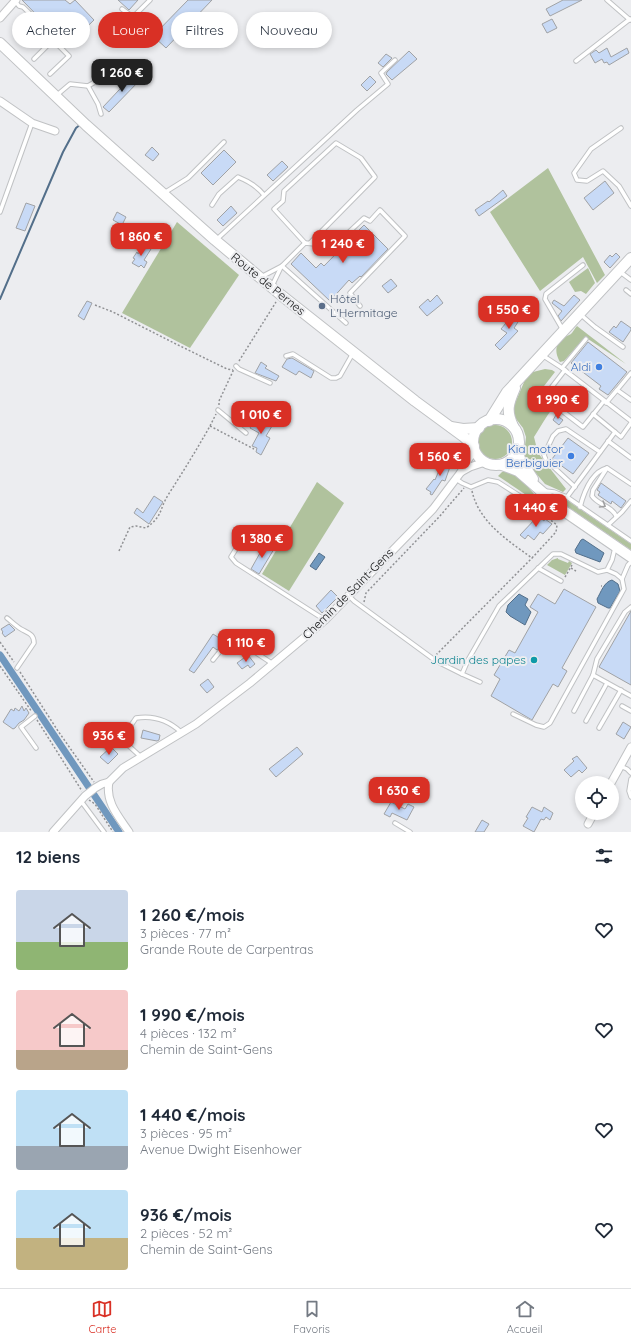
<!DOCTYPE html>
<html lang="fr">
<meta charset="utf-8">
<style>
body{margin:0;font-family:Quicksand,sans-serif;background:#f6f6f7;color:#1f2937;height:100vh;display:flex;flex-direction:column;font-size:15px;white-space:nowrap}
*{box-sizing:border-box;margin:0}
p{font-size:13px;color:#747a83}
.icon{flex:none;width:22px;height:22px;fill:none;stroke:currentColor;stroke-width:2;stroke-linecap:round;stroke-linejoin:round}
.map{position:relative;height:832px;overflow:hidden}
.side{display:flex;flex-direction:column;background:#fff;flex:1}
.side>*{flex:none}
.banner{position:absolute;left:12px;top:12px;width:400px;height:36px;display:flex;gap:8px}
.tools{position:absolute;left:575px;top:776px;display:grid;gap:8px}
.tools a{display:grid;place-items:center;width:44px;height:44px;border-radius:50%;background:#fff;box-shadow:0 2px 6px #0003;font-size:20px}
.price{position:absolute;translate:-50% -34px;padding:0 9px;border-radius:8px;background:#d93025;color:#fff;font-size:13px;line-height:26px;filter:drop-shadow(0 1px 2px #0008)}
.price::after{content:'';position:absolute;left:50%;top:24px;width:12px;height:9px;margin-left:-6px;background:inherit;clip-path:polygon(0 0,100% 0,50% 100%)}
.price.current{background:#222;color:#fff}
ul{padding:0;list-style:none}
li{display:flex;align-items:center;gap:12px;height:100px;padding:0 16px}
li span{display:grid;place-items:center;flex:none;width:112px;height:80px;border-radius:4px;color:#555}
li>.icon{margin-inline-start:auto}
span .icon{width:48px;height:48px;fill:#fffc;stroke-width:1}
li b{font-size:17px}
h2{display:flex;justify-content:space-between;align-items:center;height:48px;padding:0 16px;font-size:17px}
.pill{padding:0 14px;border-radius:18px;background:#fff;box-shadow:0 2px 6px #0003;font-size:14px;line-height:36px}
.pill.current{background:#d93025;color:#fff}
.menu{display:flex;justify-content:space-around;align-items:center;height:56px;border-top:1px solid #e0e1e3;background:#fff;font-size:11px;color:#747a83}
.menu a{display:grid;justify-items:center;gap:2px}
.menu .current{color:#d93025}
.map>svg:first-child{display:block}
.green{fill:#b0c29d}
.water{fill:#7098be;stroke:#536f8a}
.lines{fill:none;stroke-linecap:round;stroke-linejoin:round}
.stream{stroke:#536f8a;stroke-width:2}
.canal{stroke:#7098be;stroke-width:7}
.building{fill:#c8daf6;stroke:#a0a2a5}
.service-casing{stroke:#c0c2c4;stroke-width:5.5}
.minor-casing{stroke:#c0c2c4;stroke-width:9}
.secondary-casing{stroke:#c0c2c4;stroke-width:12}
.path{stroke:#909194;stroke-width:1.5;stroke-dasharray:2 2;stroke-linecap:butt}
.service{stroke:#fff;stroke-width:3.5}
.minor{stroke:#fff;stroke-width:7}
.secondary{stroke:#fff;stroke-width:10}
.oneway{stroke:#9f9fa0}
.service-dot{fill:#5c6f8a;stroke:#ecedf0;stroke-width:1.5}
.shop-dot{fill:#3f7fe0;stroke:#ecedf0;stroke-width:1.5}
.culture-dot{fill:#0f9aa8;stroke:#ecedf0;stroke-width:1.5}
.labels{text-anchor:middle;stroke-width:4;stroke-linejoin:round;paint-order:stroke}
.street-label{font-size:12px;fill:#0f1011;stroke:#ecedf0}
.service-label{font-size:12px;fill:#4e5e75;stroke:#ecedf0;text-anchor:start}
.shop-label{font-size:12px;fill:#366cbe;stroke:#ecedf0;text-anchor:end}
.culture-label{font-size:12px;fill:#0d838f;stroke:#ecedf0;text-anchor:end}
</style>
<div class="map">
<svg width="631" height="832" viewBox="0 0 631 832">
<rect width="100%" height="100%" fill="#ecedf0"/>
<g class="green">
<path d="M548 168 605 275 597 283 583 257 540 291 490 212Z"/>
<path d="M177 222 239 275 190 348 122 313Z"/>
<path d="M588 268 595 283 586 294 581 291 575 292 569 282Z"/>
<path d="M577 326 626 364 585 337 564 361 560 362C555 353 554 343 565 337 568 335 568 336 571 334 573 332 575 328 577 326Z"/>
<path d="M545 369 552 370 555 372 537 395 552 409C545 418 540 428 534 437L538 453 566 489 563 492 545 484 524 459V454L526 437 523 428 513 415 512 410 525 380 533 372Z"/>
<circle cx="495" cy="442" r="17"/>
<path d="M507 471 522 480 547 509 498 476 502 472Z"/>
<path d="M317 482 344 503 289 591 262 574Z"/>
<path d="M554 494 561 496 631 544V550L558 500 553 495Z"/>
<path d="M558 558V559L568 563 569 561 572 563 565 575 547 565 552 560Z"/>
</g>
<g class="water">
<path d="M583 539 604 553 600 562 576 553 575 550 581 540Z"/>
<path d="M319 553 325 557 316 570 310 566Z"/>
<path d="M612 580 618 584 620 591 610 608H608L598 603 597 599C601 592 604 582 612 580Z"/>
<path d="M519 594 528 599 525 605 531 612 525 625 510 616 506 612 508 605Z"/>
</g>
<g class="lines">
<path class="stream" d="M0 299 63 152 76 128 81 124"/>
<path class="canal" d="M0 655 119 832"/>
</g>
<g class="building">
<path d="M22 0H65L70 4 75 0 94 20 67 46Z"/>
<path d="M118 0H138L129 10Z"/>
<path d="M188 0H212L166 48 153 36Z"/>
<path d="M563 0H582L550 16 546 9Z"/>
<path d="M552 19 557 28 547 33 542 24Z"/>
<path d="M607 48 611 57 627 48 629 53 609 65 607 62 604 63 602 59 595 63 590 54 596 50 599 53Z"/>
<path d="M409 51 417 59 392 80 386 74 387 72Z"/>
<path d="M386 54 392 58 383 67 378 63Z"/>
<path d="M135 73 141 79 109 112 103 107Z"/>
<path d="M370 76 376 82 367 91 361 85Z"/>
<path d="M152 147 159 154 153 161 145 155Z"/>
<path d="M224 150 236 162 213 185 201 173Z"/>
<path d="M282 161 288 167 273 181 267 175Z"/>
<path d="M605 181 614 193 593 210 584 198Z"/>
<path d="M503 190 507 196 479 216 475 210 488 201 489 202Z"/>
<path d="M26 203 35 206 25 231 16 228Z"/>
<path d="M231 206 237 213 223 226 217 220Z"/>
<path d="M117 212 126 217 122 225 113 220Z"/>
<path d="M364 225 388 249 361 277 360 276 352 283 349 280 330 301 291 264 301 253 316 268 321 263 324 266Z"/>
<path d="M146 246 151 249 144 260 147 262 144 268 141 265 139 267 132 263 135 259 133 258 137 252 138 254 143 247 145 249Z"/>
<path d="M616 253 620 257 610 268 604 262 610 255 612 257Z"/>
<path d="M391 279 397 286 388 293 382 286Z"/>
<path d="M437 295 443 303 427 316 419 307 428 299 430 302Z"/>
<path d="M574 295 580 300 561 321 558 316 562 311 552 303 554 300 564 306Z"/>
<path d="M87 301 92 303 84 320 78 316Z"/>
<path d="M516 311 522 316 514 328 518 331 500 350 495 345 507 333 501 329Z"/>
<path d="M621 321 631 328V330L623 342 609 332 614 326 616 328Z"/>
<path d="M588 342 627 372 608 395 599 389 601 386 571 363Z"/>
<path d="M292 358 314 371 311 378 299 371 296 375 282 367 287 359Z"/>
<path d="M261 362 267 366 265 368 279 376 276 381 255 373Z"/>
<path d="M556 415 563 420 559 425 553 420Z"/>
<path d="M256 417 272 426 266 436 270 438 261 455 256 452 257 448 252 446 259 433 250 428Z"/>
<path d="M568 438 589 453 573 474 552 459Z"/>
<path d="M443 461 451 464 445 481 442 480 432 495 430 494 431 492 426 489 434 479 435 480Z"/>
<path d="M601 483 626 501 621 508 612 501 611 504 598 495 600 492 597 490Z"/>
<path d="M154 496 163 502 149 524 134 513 137 508 143 513Z"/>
<path d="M538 516 544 521 545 519 552 524 543 534 540 532 534 540 528 535 525 539 520 535Z"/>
<path d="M265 544 274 549 259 574 251 569Z"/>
<path d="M564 589 596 607 562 668 567 671 558 687 553 684 532 720 491 696 500 679 494 675 509 650 515 653 538 612 530 607 538 594 555 604Z"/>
<path d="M331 590 338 597 322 613 316 606Z"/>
<path d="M631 611V685L599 667Z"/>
<path d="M9 624 15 630 5 637 2 633 3 632 1 629Z"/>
<path d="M213 634 224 641 217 650 213 647 194 673 189 670Z"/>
<path d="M248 655 255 664 250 668 248 665 242 669 237 663Z"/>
<path d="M208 679 214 687 207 693 200 685Z"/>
<path d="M22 706 24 711 26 708 29 713 24 720 19 723 15 728 13 729 3 722 11 709 14 711 15 708 19 711Z"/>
<path d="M623 722 631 727 624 739 616 734Z"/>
<path d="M143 730 160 735 159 740 157 741 141 738Z"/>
<path d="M111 747 118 754 108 764 100 757Z"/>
<path d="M297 747 303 754 276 777 269 769Z"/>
<path d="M577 756 587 768 582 773 579 770 571 777 564 770 574 761 572 759Z"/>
<path d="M391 802 405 809 408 804 414 807 407 820 392 813 390 817 384 814Z"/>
<path d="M532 807 542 812 544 807 553 813 550 820 546 817 544 820 541 819 534 832 523 826 528 818 526 817Z"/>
<path d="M482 820 489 824 484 832H475Z"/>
</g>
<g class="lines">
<defs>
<g id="service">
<path d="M607 0 630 20"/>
<path d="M15 1 19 6 23 7 49 32 53 40 69 56 50 74"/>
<path d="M122 9 133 17 150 0"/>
<path d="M34 59 53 40"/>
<path d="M576 61 630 19"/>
<path d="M88 86 98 104 101 114"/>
<path d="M57 95 70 84 88 86 107 75 117 80"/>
<path d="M621 128 591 149 574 173 577 180 587 181 603 171 619 186 631 206"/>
<path d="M164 193 188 178 224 142"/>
<path d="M212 205 219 194 238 177C248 181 257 186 264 195"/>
<path d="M0 212 32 123"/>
<path d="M216 240 357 110 388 84 381 73 395 60"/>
<path d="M305 243 274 209 283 201 284 191 336 143 361 158 375 177 310 243"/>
<path d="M282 266 346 323"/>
<path d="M619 271 631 280"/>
<path d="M261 277 282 266 305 243 334 246 364 218 370 221 380 210 405 236 350 293 360 306"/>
<path d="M272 286 281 267"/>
<path d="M626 290 631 294"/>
<path d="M580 314 595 327 623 347"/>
<path d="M563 330 545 299 546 294 583 265"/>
<path d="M542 355 562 368 631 421"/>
<path d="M286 356 293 354 331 378H336L340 376 353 353"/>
<path d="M236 366 239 369 270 383"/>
<path d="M562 368 586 339"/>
<path d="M565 370 544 397 583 427 604 401"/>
<path d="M617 390 631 373"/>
<path d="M606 403 617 390 631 400"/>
<path d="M218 410 246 433"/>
<path d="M593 414 615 432"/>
<path d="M608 441 631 458"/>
<path d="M607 468 593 490 592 496C598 505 612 506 616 516"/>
<path d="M456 479 462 483 471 487 488 480 498 482 523 498"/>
<path d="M575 487 546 460 544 455 553 436 558 431 566 429 600 452"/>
<path d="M545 491 554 492 567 497 631 541"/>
<path d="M567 497 615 432 621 437 631 423"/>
<path d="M580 507C584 492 591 472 607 468L631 484"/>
<path d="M608 525 622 512 631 501"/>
<path d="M244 536 231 557 236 563 325 620"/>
<path d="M538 568 561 581"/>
<path d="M622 579 628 565 631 562"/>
<path d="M349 596 354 601 436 661 462 674"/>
<path d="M7 618C12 622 16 626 21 629 28 633 34 634 34 643L17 668"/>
<path d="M213 660 230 639 237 640 273 664"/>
<path d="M593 675 597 659 625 612 631 607"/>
<path d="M480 682 462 674 468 660 499 606 553 554H561L598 572 607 570 612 560 615 548"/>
<path d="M622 706 631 711"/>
<path d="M574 711 593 675 631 696"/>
<path d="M513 714 536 725 544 727 550 723 624 589 622 579 616 574 607 570"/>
<path d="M35 716 21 727 36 748"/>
<path d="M586 721 607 683"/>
<path d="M599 728 621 690"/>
<path d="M125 734 136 718C154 715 168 720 181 732"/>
<path d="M106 744 119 737 141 757"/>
<path d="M620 766 627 769 631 773"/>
<path d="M631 779 629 791 631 797"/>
<path d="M81 801 104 832"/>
<path d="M395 823 410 832"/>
</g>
<g id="minor">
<path d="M0 18 16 0"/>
<path d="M0 101 32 123 55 131"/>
<path d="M461 472 470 467 485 462"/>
<path d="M109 782C105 802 119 817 129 832"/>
<path d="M611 783 631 747"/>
<path d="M588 824 594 813"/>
<path d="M53 832 85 796 95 788 102 784 109 782 123 768 196 724 250 683 325 620 433 509 461 472 474 450"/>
</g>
<g id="secondary">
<path d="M0 43 86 125 215 240 281 295 415 401 464 437 474 446"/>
<circle cx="496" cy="442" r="23"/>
<path d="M489 421 507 392 631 258"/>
<path d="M513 426C506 411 508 404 515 388"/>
<path d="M451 427 463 429 479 428"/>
<path d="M518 450 520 459 533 479"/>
<path d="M502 465 518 471 564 511 631 557"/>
</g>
</defs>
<use href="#service" class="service-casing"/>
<use href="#minor" class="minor-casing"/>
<use href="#secondary" class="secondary-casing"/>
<g class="path">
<path d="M95 305 113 312 176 344 227 369 233 370"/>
<path d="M239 361 276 302"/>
<path d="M219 405V401L234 369"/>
<path d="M210 426 254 449"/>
<path d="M472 491C479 522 507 540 532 558L556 532 557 525 527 502"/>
<path d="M119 551 130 527 136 526 146 528C163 516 159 510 168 495 183 472 197 449 210 426L216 414"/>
<path d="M571 568 576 571"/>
<path d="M565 577 572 565"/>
<path d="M601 586H602"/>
<path d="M364 602 366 593 439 517 464 488"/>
<path d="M0 642 14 662"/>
<path d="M436 655 532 558"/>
<path d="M0 666 32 712"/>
<path d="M20 672 58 731 94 782"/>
<path d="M37 720 82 791"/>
<path d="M89 800 95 804 113 832"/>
</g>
<use href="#service" class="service"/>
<use href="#minor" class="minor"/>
<use href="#secondary" class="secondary"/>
</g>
<defs><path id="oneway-chevron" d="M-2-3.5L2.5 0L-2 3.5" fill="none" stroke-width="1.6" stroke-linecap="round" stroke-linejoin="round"/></defs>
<use class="oneway" href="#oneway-chevron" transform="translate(603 505) rotate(31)"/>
<circle class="service-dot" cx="322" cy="306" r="4"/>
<g class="shop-dot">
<circle cx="599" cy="367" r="4"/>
<circle cx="571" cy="456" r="4"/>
</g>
<circle class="culture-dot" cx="534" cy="660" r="4"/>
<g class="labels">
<g class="street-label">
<text transform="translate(268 284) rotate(39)" y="4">Route de Pernes</text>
<text transform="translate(348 594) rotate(-45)" y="4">Chemin de Saint-Gens</text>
</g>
<g class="service-label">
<text x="330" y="303">Hôtel<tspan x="330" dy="14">L'Hermitage</tspan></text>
</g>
<g class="shop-label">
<text x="591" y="371">Aldi</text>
<text x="563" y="453">Kia motor<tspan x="563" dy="14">Berbiguier</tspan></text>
</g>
<g class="culture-label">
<text x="526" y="664">Jardin des papes</text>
</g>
</g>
</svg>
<div class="tools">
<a><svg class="icon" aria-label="locate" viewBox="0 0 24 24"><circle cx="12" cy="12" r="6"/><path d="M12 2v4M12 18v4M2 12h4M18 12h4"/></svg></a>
</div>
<b class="price current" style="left:122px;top:93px">1 260 €</b>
<b class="price" style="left:141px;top:257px">1 860 €</b>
<b class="price" style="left:343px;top:264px">1 240 €</b>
<b class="price" style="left:509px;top:330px">1 550 €</b>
<b class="price" style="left:558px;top:420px">1 990 €</b>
<b class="price" style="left:261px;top:435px">1 010 €</b>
<b class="price" style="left:440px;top:477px">1 560 €</b>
<b class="price" style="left:536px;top:528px">1 440 €</b>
<b class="price" style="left:262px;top:559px">1 380 €</b>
<b class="price" style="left:246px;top:663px">1 110 €</b>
<b class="price" style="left:109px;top:756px">936 €</b>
<b class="price" style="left:399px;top:811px">1 630 €</b>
<div class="banner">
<a class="pill">Acheter</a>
<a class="pill current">Louer</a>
<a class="pill">Filtres</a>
<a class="pill">Nouveau</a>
</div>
</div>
<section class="side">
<h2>12 biens<svg class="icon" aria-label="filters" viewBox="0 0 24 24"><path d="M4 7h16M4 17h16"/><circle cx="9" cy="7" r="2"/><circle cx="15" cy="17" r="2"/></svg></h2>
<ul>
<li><span style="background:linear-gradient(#c9d6e8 65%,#8fb573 0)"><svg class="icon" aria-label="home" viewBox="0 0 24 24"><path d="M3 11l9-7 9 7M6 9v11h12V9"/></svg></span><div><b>1 260 €/mois</b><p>3 pièces · 77 m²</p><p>Grande Route de Carpentras</p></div><svg class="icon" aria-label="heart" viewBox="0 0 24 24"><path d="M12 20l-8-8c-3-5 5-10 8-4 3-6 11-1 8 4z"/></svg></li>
<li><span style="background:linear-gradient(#f6c9c9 75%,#b9a48a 0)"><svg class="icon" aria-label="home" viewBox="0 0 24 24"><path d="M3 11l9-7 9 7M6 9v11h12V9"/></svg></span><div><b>1 990 €/mois</b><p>4 pièces · 132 m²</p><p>Chemin de Saint-Gens</p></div><svg class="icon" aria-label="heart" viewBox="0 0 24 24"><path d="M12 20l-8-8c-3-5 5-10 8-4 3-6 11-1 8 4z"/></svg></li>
<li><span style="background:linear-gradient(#bfe0f5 70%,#9aa5b1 0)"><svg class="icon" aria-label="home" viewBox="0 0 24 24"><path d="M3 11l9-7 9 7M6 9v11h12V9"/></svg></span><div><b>1 440 €/mois</b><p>3 pièces · 95 m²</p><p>Avenue Dwight Eisenhower</p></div><svg class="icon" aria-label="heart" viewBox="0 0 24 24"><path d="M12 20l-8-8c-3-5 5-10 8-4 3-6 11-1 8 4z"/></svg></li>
<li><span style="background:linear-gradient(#bfe0f5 60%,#c2b280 0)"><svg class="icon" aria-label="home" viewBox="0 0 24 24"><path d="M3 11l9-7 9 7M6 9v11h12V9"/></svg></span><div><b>936 €/mois</b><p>2 pièces · 52 m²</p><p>Chemin de Saint-Gens</p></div><svg class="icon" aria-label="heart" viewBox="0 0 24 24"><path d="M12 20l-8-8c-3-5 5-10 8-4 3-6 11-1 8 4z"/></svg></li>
</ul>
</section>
<nav class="menu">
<a class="current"><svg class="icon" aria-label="map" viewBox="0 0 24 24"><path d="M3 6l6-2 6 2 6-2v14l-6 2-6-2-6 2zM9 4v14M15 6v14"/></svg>Carte</a>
<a><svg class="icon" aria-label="saved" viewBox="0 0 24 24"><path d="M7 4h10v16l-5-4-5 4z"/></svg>Favoris</a>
<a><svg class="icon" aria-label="home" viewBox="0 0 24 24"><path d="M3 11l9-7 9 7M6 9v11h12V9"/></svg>Accueil</a>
</nav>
